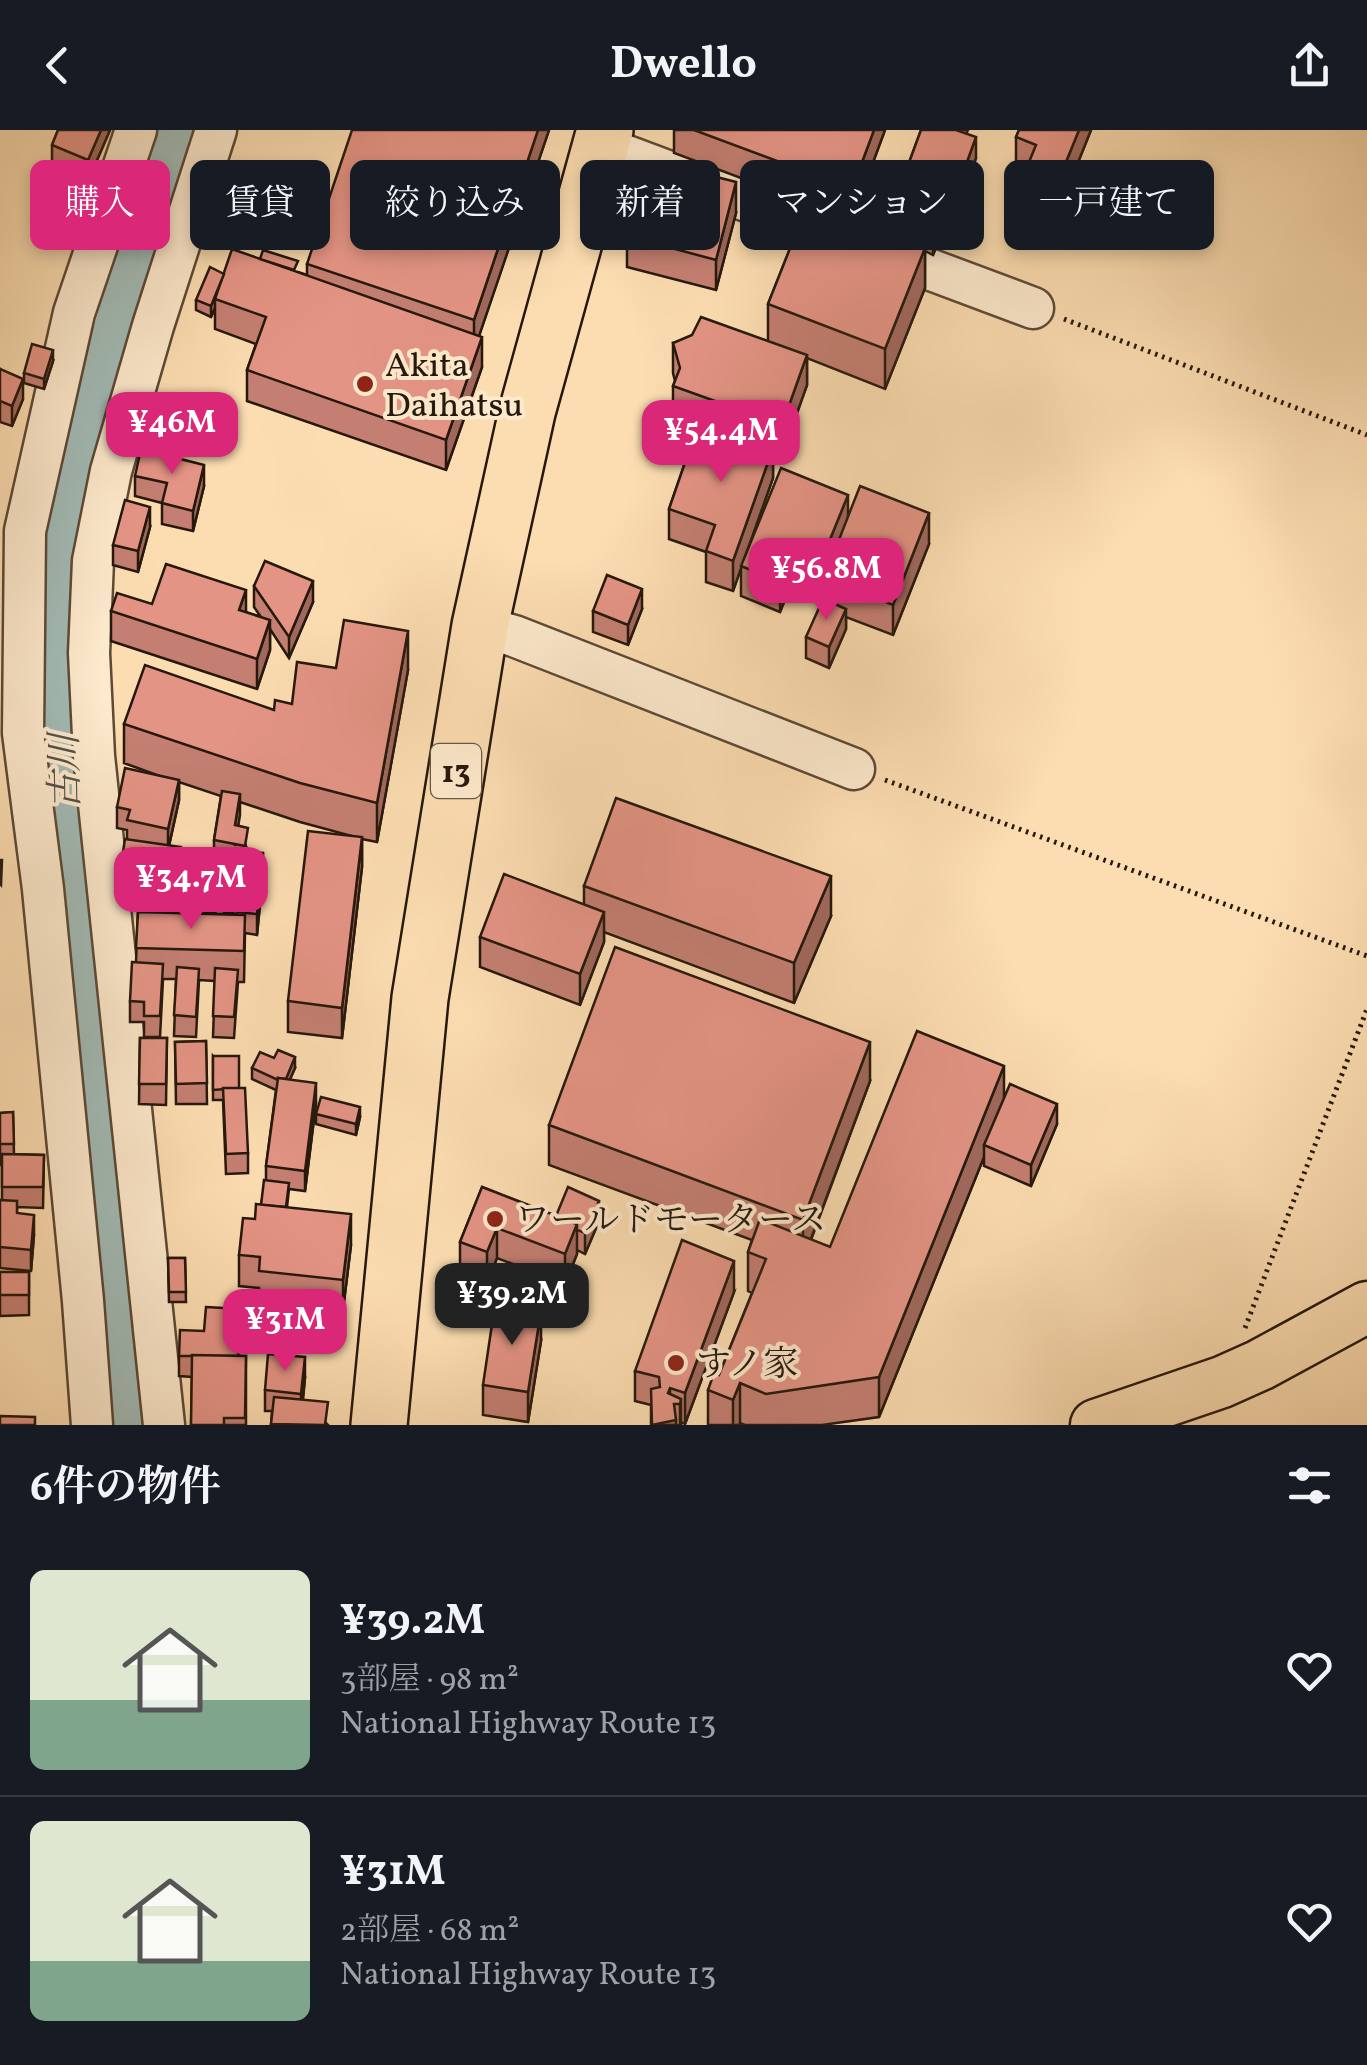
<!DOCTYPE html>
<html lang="ja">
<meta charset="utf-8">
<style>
body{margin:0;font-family:Vollkorn,"Noto Serif JP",serif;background:#242831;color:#f1f3f6;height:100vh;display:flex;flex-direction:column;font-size:38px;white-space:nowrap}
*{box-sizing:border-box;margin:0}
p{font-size:32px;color:#9ea1a6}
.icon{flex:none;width:55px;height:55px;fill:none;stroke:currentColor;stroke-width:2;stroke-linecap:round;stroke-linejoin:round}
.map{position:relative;height:1295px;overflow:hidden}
.details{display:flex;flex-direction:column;background:#171b24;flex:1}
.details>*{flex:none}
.guide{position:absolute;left:30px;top:30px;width:1308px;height:90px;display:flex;gap:20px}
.price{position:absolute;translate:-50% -85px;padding:0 22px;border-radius:20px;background:#db2777;color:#fff;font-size:32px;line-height:65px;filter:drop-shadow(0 2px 5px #0008)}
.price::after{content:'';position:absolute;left:50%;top:60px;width:30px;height:22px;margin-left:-15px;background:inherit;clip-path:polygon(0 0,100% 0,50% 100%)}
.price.selected{background:#222;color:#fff}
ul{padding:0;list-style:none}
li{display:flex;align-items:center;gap:30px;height:250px;padding:0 30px}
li+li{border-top:2px solid #363941}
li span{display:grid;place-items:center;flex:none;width:280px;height:200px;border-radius:15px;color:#555}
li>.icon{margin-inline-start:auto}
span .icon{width:120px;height:120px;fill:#fffc;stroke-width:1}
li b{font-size:42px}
h2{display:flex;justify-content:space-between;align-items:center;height:120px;padding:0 30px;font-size:42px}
.pill{padding:0 35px;border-radius:15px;background:#171b24;box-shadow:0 5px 15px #0003;font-size:35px;line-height:90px}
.pill.selected{background:#db2777;color:#fff}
header{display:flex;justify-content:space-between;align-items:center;height:130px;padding:0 30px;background:#171b24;font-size:45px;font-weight:700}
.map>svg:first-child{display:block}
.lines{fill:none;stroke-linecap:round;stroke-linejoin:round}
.river{stroke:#a2bab5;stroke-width:52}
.minor-casing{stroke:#5c4936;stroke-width:45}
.major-casing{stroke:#26180d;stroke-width:55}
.highway-casing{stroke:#26180d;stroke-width:60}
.path{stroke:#26180d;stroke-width:5;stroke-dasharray:2.5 5;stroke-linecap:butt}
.minor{stroke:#fde9cc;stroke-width:40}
.major{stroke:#fcddb1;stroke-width:50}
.highway{stroke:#fcddb1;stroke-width:55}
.wall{fill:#c47f72;stroke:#26180d;stroke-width:2.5}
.shaded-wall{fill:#a0685d;stroke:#26180d;stroke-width:2.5}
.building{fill:#e49485;stroke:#26180d;stroke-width:2.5}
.poi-dot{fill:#8f2418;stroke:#fde9cc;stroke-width:4}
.labels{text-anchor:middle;stroke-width:8;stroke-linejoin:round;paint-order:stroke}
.shield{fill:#fde9cc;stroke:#665746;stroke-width:2.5}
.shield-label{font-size:32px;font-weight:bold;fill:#26180d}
.poi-label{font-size:35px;fill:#26180d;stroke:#fde9cc;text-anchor:start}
.water-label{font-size:38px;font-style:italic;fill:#515148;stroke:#fde9cc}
</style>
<header><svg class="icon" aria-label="back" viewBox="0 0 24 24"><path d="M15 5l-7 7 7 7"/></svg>Dwello<svg class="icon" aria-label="share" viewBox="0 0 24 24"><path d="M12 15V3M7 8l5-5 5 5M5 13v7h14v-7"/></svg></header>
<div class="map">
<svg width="1367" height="1295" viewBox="0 0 1367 1295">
<rect width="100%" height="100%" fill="#fcddb1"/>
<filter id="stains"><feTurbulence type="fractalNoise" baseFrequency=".002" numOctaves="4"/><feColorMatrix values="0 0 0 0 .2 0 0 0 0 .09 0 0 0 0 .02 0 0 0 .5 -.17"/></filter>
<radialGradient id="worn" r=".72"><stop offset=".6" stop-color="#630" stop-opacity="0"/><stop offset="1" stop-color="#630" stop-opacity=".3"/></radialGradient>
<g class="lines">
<path class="river" d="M131 1295 118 1146 66 728 59 470 77 348 178 0"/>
<defs>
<g id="minor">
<path d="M600 16 1033 178"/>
<path d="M480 496 514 506 854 639"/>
<path d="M92 1295 83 1171 43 759 23 603 25 401 74 183 136 0"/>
<path d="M164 1295 94 626 89 523 93 431 111 341 153 196 216 0"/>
</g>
<path id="major" d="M1096 1295 1222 1252 1260 1235 1367 1177"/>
<path id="highway" d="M379 1295 420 868 480 496 527 282 605 0"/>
</defs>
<use href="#minor" class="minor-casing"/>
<use href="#major" class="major-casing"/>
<use href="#highway" class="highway-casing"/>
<g class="path">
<path d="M1064 189 1367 305"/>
<path d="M885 650 1367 826"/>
<path d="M1245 1198 1367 879"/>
</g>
<use href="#minor" class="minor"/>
<use href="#major" class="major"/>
<use href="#highway" class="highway"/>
</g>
<g class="wall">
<path d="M58 0H110L88 51 52 35V15Z"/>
<path d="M549 0 479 205 482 237 446 340 247 271V240L256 214 215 199V178L211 187 196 180V170L224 144 298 142 307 145V134Z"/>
<path d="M674 0H885L852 89 814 75 884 102V85L903 60V49L921 0H968L966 4 976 28 963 64 946 57 940 75 944 97 933 125 925 121V158L885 259 807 228V255L782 325 773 322V348L747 421 848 388 929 414 893 505 846 487V499L829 538 806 528V507L824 470V454L818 469 790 457 780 482 741 466V438L733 461 706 452V422L669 409V379L698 295 673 287V256L675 251 673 243V213L768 211V174L808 73 674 23Z"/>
<path d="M1019 0H1091L1055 90 1023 78V47L1026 42 1016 37V7Z"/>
<path d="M736 83 716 160 627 137V106Z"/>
<path d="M53 231 44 259 24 253V243Z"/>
<path d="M0 239 23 269 12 296 0 292Z"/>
<path d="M135 346 204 356 193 401 162 394V373L135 366Z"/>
<path d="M150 397 138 442 113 435V415Z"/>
<path d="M254 456 313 472 289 528 270 499V520L257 559 111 511V481L152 474 246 482 261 487 254 477Z"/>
<path d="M642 479 628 515 593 502V481Z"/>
<path d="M336 538 408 540 377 712 362 709V737L342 908 288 902V871L352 706 300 692 240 672 238 696 248 721 263 744 257 805 245 803 244 852H238L234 908 213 907 215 851 199 850 196 907 174 906 176 849H163L160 907H144V892H130V871L136 832 138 782 238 784 224 782V762L228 733 221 732V745L215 783 189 779V759L214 723V710L221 666 179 652V670L169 716 181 738 177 770 120 761V741L127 709V700L117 698V677L160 646 124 633V594L274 580 292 574Z"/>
<path d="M584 756 831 786 794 873 604 802V812L580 875 480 837V807L584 774Z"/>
<path d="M140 908H167L166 975 139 974Z"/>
<path d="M206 911 207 974H176L175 912Z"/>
<path d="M213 926 239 958 248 1023V1043L226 1044 223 970H213Z"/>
<path d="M252 938H295L290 949 316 973 305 1061 289 1059 287 1077 351 1115 343 1180 259 1171V1158L239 1156V1125L261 1075 266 1050V1036L276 960 252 949Z"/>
<path d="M870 951 811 1110 830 1117 1004 967 1057 994 1031 1056 984 1036V1027L879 1287 822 1295H745L740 1293 739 1295H708V1260L719 1245 752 1163 748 1161V1122L752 1110 549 1035V995Z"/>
<path d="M13 982 14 1024 44 1025 43 1078 17 1077V1083L34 1105 31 1141 0 1138V1070H2V1035H0V983Z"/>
<path d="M316 984 360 987 356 1005 316 994Z"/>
<path d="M482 1057 556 1086 599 1091 585 1124 577 1120V1124L565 1154 497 1128 487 1153 460 1142V1112Z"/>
<path d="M168 1128H185L186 1172H169Z"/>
<path d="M0 1142H29V1185L0 1186Z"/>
<path d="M734 1162 685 1294 681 1292V1295H651V1275L635 1271V1241Z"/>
<path d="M241 1199 239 1226H246V1295H191L192 1247 179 1246V1226L204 1201Z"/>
<path d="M541 1211 528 1292 483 1285V1255Z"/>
<path d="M305 1248 303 1270 328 1295H271L272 1281H265V1260Z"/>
</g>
<g class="shaded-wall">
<path d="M101 0H110L88 51V30Z"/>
<path d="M538 0H549L474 221V190Z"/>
<path d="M874 0H885L852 89V59Z"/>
<path d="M1079 0H1091L1055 90V59Z"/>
<path d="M976 7V28L963 64V43Z"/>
<path d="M946 37V57L937 82V61Z"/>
<path d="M736 52V83L716 160V130Z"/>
<path d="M944 76V97L933 125V104Z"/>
<path d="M925 118V158L885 259V219Z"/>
<path d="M225 144 215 169V178L211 187V176Z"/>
<path d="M482 207V237L446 340V310Z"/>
<path d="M53 220V231L44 259V249Z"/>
<path d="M807 225V255L782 325V295Z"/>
<path d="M23 249V269L12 296V276Z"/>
<path d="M773 318V348L733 461V431Z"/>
<path d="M204 335V356L193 401V381Z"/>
<path d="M848 365V395L824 448V454L818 469V439Z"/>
<path d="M150 377V397L138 442V421Z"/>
<path d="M929 383V414L893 505V475Z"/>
<path d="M790 427V457L780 482V452Z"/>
<path d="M313 451V472L289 528V507Z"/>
<path d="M642 459V479L628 515V495Z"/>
<path d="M246 460V491L239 480Z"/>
<path d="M846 479V499L829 538V517Z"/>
<path d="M270 490V520L257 559V529Z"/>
<path d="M408 501V540L377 712V673Z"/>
<path d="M179 650V670L168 720V699Z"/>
<path d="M240 664V685L235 716V695Z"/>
<path d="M362 707V737L342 908V878Z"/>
<path d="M181 717V738L177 770V749Z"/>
<path d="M263 723V744L257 805V784Z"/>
<path d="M221 725V745L215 783V763Z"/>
<path d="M831 746V786L794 873V833Z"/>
<path d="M604 782V812L580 875V844Z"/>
<path d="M870 912V951L803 1130V1090Z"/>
<path d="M295 927V938L284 963V953Z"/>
<path d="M1004 936V975L984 1015V1027L879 1287V1247Z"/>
<path d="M316 953V973L305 1061V1041Z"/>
<path d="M1057 974V994L1031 1056V1035Z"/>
<path d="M360 977V987L356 1005V994Z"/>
<path d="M599 1071V1091L585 1124V1103Z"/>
<path d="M351 1084V1115L343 1180V1150Z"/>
<path d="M34 1085V1105L31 1141V1120Z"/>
<path d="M577 1094V1124L565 1154V1124Z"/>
<path d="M497 1098V1128L487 1153V1122Z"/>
<path d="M734 1131V1162L685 1294V1263Z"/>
<path d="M541 1181V1211L528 1292V1262Z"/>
<path d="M305 1227V1248L301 1284V1264Z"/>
<path d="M740 1253V1293L739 1295H733V1270Z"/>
<path d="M670 1258V1288L676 1290V1295H655Z"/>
<path d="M681 1269V1295H680V1274Z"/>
</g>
<g class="building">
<path d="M58 0H101L88 30 52 15Z"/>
<path d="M352 0H538L474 190 307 134Z"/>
<path d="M694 0H874L852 59Z"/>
<path d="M921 0H956L976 7 963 43 946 37 937 61 903 49Z"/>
<path d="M1019 0H1079L1055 59 1023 47 1036 15 1016 7Z"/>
<path d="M693 41 736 52 716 130 627 106 642 47 689 59Z"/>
<path d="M895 57 944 76 933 104 884 85Z"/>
<path d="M808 73 925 118 885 219 768 174Z"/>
<path d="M232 119 482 207 446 310 247 240 266 187 215 169Z"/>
<path d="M263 120 298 131 294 140 260 129Z"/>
<path d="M210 137 224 144 211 176 196 170Z"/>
<path d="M701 187 807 225 782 295 673 256 680 238 673 213 692 205Z"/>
<path d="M32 214 53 220 44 249 24 243Z"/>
<path d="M0 239 23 249 12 276 0 271Z"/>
<path d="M699 292 773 318 733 431 706 421 715 395 669 379Z"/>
<path d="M141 319 204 335 193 381 162 373 167 353 135 346Z"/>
<path d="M781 338 848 365 818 439 790 427 780 452 741 436Z"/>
<path d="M860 356 929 383 893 475 824 448Z"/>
<path d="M125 370 150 377 138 421 113 415Z"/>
<path d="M265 431 313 451 289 507 254 456Z"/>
<path d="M166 434 246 460 239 480 270 490 257 529 111 481 117 463 152 474Z"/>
<path d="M607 445 642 459 628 495 593 481Z"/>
<path d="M823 469 846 479 829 517 806 507Z"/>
<path d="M344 490 408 501 377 673 300 653 124 594 145 535 274 580 275 570 292 574 297 532 336 538Z"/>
<path d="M125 638 179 650 168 699 127 690 130 680 117 677Z"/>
<path d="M222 661 240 664 235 695 248 698 245 716 214 710Z"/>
<path d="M616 668 831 746 794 833 584 756Z"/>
<path d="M308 701 362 707 342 878 288 871Z"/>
<path d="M125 709 181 717 177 749 120 741Z"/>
<path d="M194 720 221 725 215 763 189 759Z"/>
<path d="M229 720 263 723 257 784 238 782 240 763 224 762Z"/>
<path d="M0 730H2L1 755 0 754Z"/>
<path d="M504 744 604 782 580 844 480 807Z"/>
<path d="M138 782 245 785 244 821 136 818Z"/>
<path d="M615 817 870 912 803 1090 549 995Z"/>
<path d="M132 832 163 834 160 886H144V872L130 871Z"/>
<path d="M177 837 199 839 196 887 174 885Z"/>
<path d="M215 838 238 840 234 887 213 886Z"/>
<path d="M917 901 1004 936 879 1247 766 1264 740 1253 733 1270 708 1260 714 1243 719 1245 766 1129 748 1122 760 1089 830 1117Z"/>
<path d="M140 908H167L166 954H139Z"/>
<path d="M206 911 207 953 176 954 175 912Z"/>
<path d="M278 920 295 927 286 949 278 948V950L252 938 260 922 274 928Z"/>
<path d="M213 926H239V958L213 960Z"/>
<path d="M278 948 316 953 305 1041 266 1036Z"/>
<path d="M1010 954 1057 974 1031 1035 984 1015Z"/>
<path d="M223 958H245L248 1023 226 1024Z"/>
<path d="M321 967 360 977 356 994 316 984Z"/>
<path d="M13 982 14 1014H0V983Z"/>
<path d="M2 1024 44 1025 43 1057H2Z"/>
<path d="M264 1050 289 1053 286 1077 261 1075Z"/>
<path d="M482 1057 577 1094 565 1124 497 1098 487 1122 460 1112Z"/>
<path d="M568 1057 599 1071 585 1103 577 1100V1094L556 1086Z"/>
<path d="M0 1070 17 1071V1083L34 1085 31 1120 0 1117Z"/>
<path d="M256 1074 351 1084 343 1150 259 1141 260 1127 239 1125 243 1088 255 1089Z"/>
<path d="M682 1110 734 1131 685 1263 670 1258 668 1263 681 1269 680 1274H674L676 1290 652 1295 651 1259 660 1257 659 1247 635 1241Z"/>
<path d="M168 1128H185L186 1162H169Z"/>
<rect x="0" y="1142" width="29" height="23"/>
<path d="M495 1174 541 1181 528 1262 483 1255Z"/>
<path d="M206 1177 241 1179 238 1226H179L180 1200 204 1201Z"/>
<path d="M268 1224 305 1227 301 1264 265 1260Z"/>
<path d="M192 1225 246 1226 245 1288H224V1295H191Z"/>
<path d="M274 1267 328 1272 325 1295 271 1294Z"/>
<path d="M0 1286 35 1287V1295H0Z"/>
</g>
<g class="poi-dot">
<circle cx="365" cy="254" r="10"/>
<circle cx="495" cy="1089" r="10"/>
<circle cx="676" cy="1233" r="10"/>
</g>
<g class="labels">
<rect class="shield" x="431" y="614" width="50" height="54" rx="8"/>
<g class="shield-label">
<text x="456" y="652">13</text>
</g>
<g class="poi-label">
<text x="385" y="246">Akita<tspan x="385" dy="40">Daihatsu</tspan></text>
<text x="515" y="1101">ワールドモータース</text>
<text x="696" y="1245">すノ家</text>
</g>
<g class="water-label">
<text transform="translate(64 642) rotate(-91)" y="13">古川</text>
</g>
</g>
<rect width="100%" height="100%" filter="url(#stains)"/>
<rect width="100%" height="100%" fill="url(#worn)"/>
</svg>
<b class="price" style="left:172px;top:347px">¥46M</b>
<b class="price" style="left:721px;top:355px">¥54.4M</b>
<b class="price" style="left:826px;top:493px">¥56.8M</b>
<b class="price" style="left:191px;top:802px">¥34.7M</b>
<b class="price selected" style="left:512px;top:1218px">¥39.2M</b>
<b class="price" style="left:285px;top:1244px">¥31M</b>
<div class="guide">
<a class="pill selected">購入</a>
<a class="pill">賃貸</a>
<a class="pill">絞り込み</a>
<a class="pill">新着</a>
<a class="pill">マンション</a>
<a class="pill">一戸建て</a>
</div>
</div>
<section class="details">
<h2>6件の物件<svg class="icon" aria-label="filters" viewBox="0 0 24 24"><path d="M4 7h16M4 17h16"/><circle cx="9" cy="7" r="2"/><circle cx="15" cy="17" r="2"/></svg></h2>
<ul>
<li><span style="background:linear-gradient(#dfe7d0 65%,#7fa58c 0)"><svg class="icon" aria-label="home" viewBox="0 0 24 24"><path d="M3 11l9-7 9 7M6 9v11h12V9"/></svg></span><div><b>¥39.2M</b><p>3部屋 · 98 m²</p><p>National Highway Route 13</p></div><svg class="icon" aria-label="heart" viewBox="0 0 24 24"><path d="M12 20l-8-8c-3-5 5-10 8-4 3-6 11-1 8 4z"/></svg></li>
<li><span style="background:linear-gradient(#dfe7d0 70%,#7fa58c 0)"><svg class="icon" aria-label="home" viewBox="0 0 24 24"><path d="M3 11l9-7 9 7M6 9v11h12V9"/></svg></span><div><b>¥31M</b><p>2部屋 · 68 m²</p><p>National Highway Route 13</p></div><svg class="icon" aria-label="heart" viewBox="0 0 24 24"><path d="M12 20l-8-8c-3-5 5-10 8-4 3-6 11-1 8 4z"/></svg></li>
</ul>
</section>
